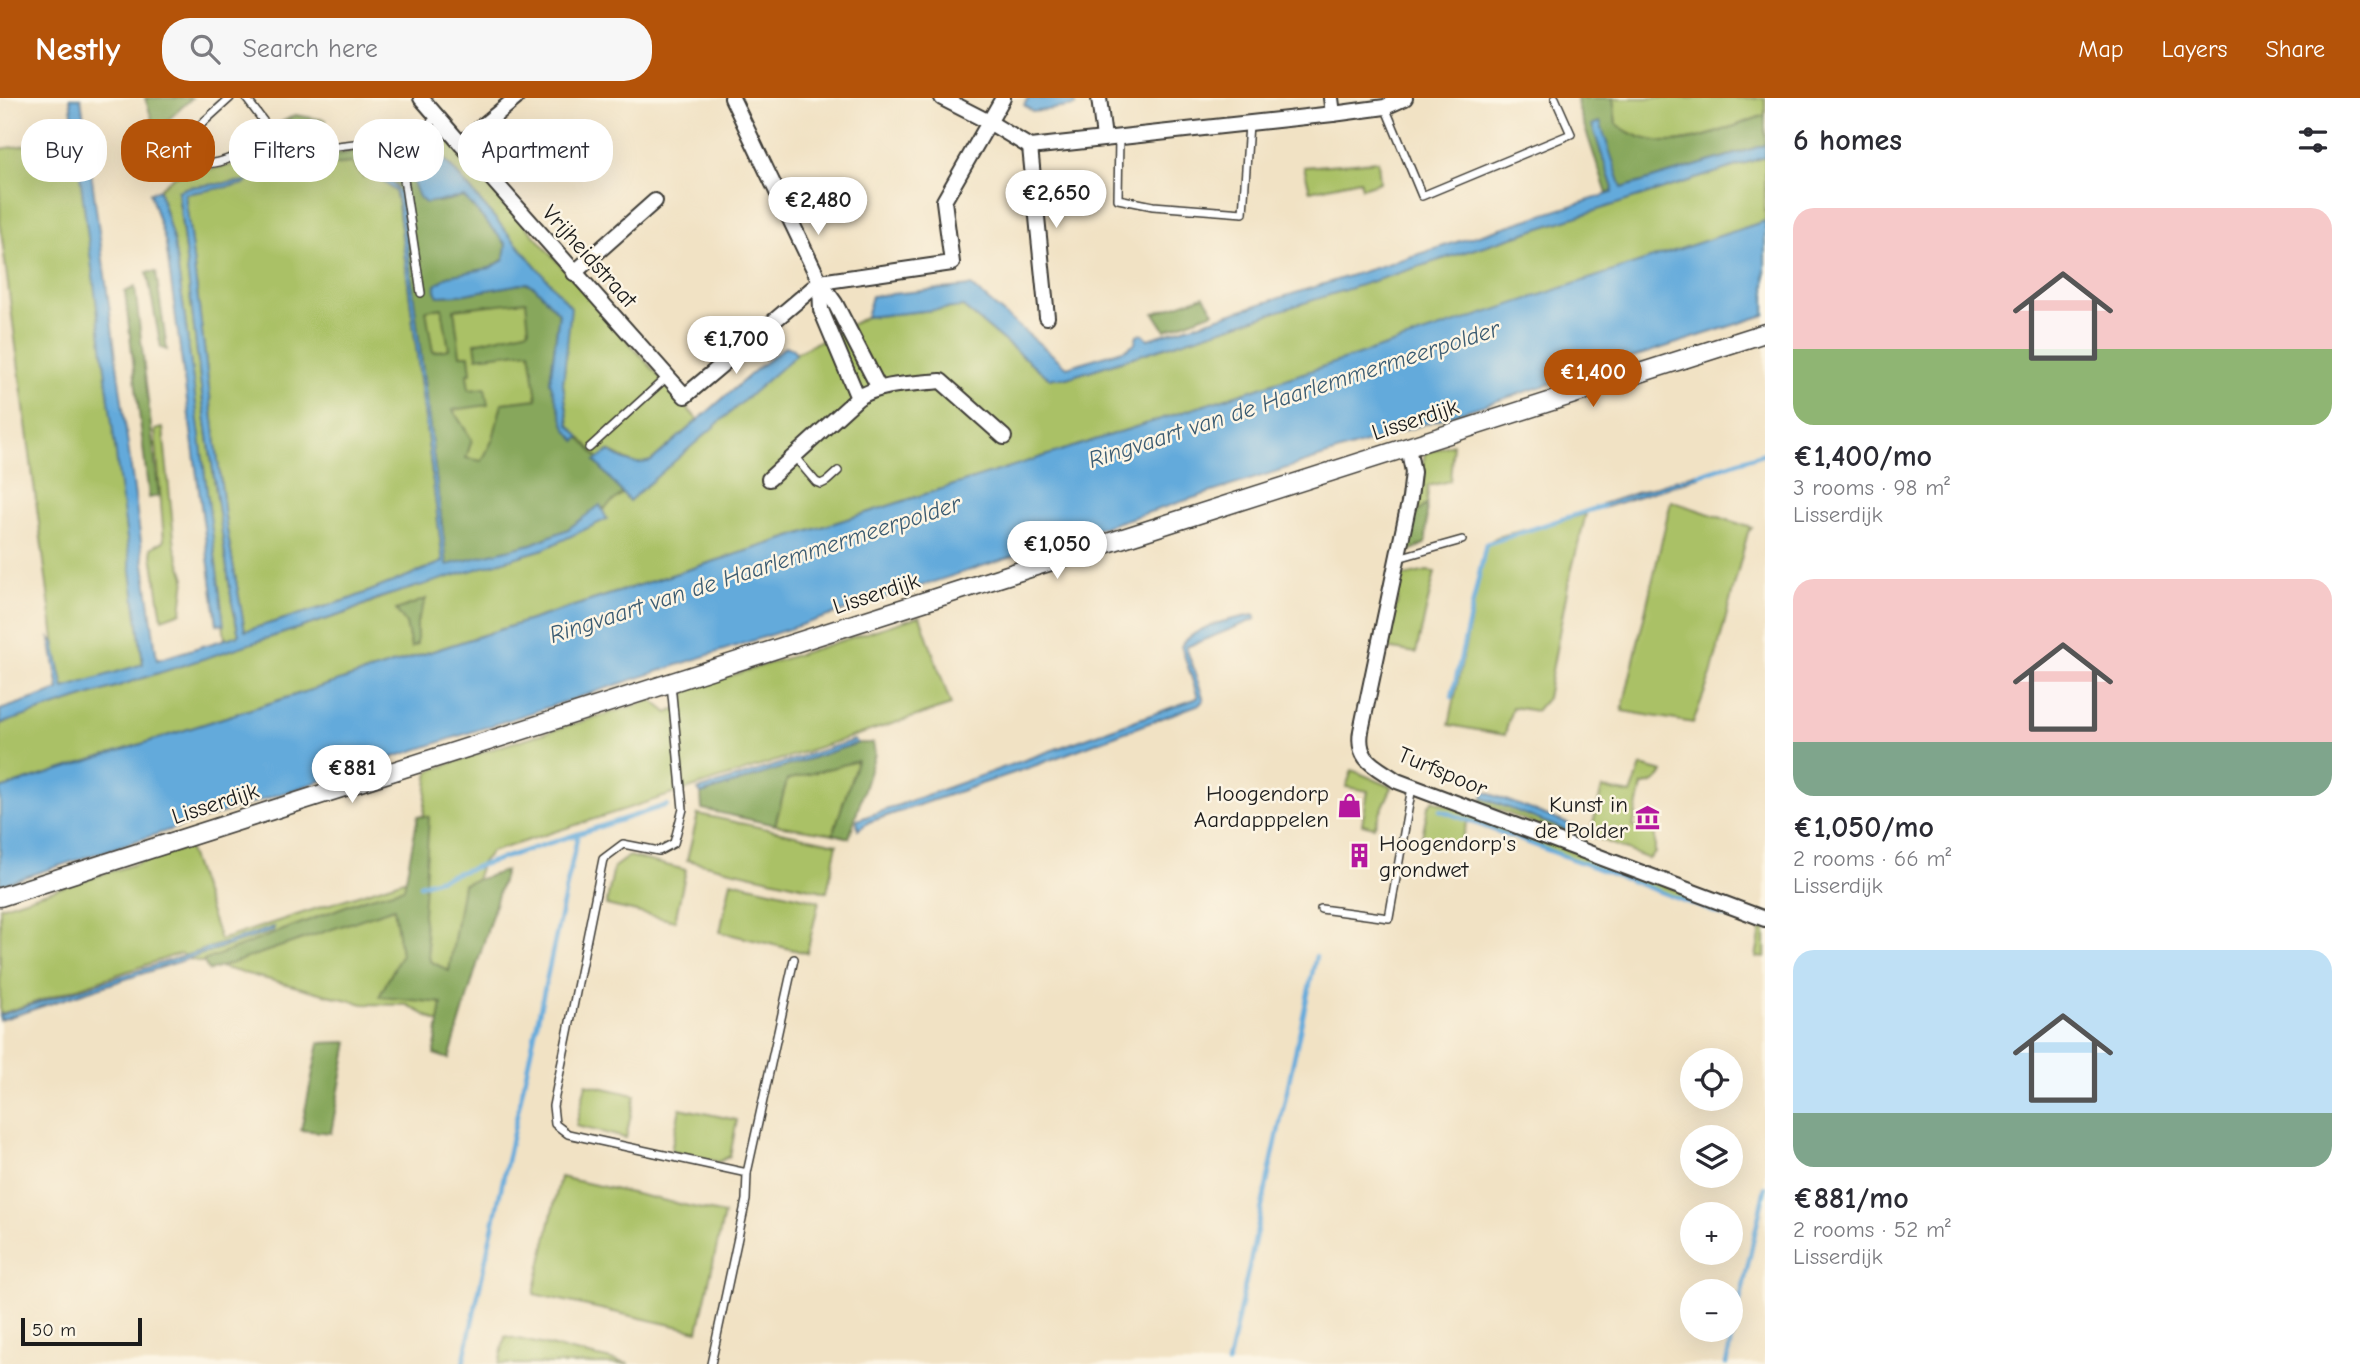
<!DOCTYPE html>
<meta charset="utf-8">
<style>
body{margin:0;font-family:"Comic Neue",sans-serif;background:#f7f7f7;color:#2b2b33;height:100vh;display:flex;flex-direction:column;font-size:26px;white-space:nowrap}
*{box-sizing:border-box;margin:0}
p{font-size:23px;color:#7c7c81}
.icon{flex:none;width:38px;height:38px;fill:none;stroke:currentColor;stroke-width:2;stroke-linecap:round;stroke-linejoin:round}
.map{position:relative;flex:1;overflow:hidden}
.sheet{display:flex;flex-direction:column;background:#fff;width:595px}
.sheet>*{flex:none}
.hud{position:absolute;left:21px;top:21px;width:665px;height:63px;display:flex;gap:14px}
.tools{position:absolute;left:1680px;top:950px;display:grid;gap:14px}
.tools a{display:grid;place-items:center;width:63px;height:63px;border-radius:50%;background:#fff;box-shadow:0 7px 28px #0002;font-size:35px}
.scale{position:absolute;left:21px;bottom:18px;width:121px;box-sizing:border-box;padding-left:7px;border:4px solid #1c1c1c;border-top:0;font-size:19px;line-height:24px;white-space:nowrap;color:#1c1c1c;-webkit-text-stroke:5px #fcf5e5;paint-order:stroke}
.price{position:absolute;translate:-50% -60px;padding:0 16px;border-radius:24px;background:#fff;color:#222;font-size:23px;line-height:46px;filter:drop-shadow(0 2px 4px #0008)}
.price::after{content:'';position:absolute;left:50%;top:42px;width:21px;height:16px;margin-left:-10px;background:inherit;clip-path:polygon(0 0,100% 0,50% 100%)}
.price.active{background:#b45309;color:#fff}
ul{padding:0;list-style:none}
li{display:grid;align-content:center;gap:14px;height:371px;padding:0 28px}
li span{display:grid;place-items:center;height:217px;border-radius:21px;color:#555}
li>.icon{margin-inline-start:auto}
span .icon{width:126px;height:126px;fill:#fffc;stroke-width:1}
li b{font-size:30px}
h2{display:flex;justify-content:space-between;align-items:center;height:84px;padding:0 28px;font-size:30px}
.pill{padding:0 24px;border-radius:28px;background:#fff;box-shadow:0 7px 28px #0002;font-size:24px;line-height:63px}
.pill.active{background:#b45309;color:#fff}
header{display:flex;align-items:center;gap:42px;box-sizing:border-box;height:98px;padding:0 35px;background:#b45309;color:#fff}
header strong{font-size:33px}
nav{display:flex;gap:38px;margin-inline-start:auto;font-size:24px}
.search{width:490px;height:63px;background:#f7f7f7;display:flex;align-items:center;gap:18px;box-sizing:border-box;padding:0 24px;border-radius:28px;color:#7c7c81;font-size:26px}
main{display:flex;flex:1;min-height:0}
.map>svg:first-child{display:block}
.green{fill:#aac166;stroke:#636e41;stroke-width:2}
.forest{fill:#87a75b;stroke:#52623c;stroke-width:2;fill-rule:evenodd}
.water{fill:#64aadb;stroke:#40637c;stroke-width:2}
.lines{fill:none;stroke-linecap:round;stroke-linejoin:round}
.stream{stroke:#64aadb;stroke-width:4.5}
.service-casing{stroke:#3c3a35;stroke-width:10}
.minor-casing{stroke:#3c3a35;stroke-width:18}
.tertiary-casing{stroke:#3c3a35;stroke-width:21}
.service{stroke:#fff;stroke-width:7}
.minor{stroke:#fff;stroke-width:14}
.tertiary{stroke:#fff;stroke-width:18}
.labels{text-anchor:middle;stroke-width:5;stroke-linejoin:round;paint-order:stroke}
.street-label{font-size:23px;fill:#1c1c1c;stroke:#fcf5e5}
.poi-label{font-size:23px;fill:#1c1c1c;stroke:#fcf5e5;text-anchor:end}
.water-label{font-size:24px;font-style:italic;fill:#3c5c72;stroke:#fcf5e5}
</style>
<header>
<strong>Nestly</strong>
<div class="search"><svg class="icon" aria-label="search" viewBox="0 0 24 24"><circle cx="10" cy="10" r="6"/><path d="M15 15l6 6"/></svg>Search here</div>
<nav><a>Map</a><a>Layers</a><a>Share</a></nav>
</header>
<main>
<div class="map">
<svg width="1765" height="1266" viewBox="0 0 1765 1266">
<rect width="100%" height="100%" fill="#fcf5e5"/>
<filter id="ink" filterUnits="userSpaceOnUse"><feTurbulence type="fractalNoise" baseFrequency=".0143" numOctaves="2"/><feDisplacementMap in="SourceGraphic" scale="14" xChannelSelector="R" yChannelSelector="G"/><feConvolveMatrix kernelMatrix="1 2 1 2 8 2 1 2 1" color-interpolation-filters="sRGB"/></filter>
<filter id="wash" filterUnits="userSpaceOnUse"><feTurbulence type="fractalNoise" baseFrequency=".00686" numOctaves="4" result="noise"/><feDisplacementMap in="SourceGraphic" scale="28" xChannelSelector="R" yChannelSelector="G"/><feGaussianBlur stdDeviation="1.57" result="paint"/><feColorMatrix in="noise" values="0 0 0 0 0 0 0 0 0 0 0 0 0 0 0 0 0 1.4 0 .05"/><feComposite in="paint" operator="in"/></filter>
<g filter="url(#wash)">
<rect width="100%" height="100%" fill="#f1e2c4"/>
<g class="green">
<path d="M1613 0H1765V17C1715 34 1664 63 1616 26Z"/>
<path d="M437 28 698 322 651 363 637 367 609 353 596 363 629 402 796 255 866 219 963 209 1049 280H1067L1765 59V125L1258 290 0 691V626L346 515C409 485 477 470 544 451L447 468 413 196 527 185 551 272 569 327 563 286 570 209 425 38Z"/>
<path d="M79 39 143 566 61 595 0 125V51Z"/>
<path d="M391 48 397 91 391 83 375 77 395 93 398 106 443 464 350 501 245 533 226 426 185 96 247 83 188 89 178 94 201 290 232 505 239 538 225 541 184 212 174 145 159 91 175 78 247 64Z"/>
<path d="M1378 63 1380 84 1362 90 1360 82 1310 93 1304 69Z"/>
<path d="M163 330 175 449 185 480 181 514 162 521 151 450 164 443 155 332Z"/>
<path d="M1453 346 1450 383 1428 388 1427 406 1413 418 1425 355Z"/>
<path d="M1671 403 1752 430 1748 434 1711 577 1693 625 1622 613Z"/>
<path d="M1586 416 1569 482 1547 600 1536 613 1512 609 1505 637 1449 627 1486 446 1497 439Z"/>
<path d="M1427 473 1435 474 1416 555 1387 550 1398 500 1394 498 1399 479Z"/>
<path d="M920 518 951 607 491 754 482 764 476 782 462 873 449 930 407 907 363 906 189 861 181 855 0 916V809L188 749 220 842 416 778 429 673 498 649 652 602 668 615 679 609 688 591Z"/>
<path d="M858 662 833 736 775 727 787 682Z"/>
<path d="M1641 668 1663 674C1659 683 1650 687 1642 687L1633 729 1655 734V755L1649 761 1590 737 1602 690 1631 696Z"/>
<path d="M1352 672 1392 689 1374 729 1362 726 1368 693 1346 689Z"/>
<path d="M1482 700 1568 733 1577 735 1572 740 1481 705Z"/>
<path d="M1433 702 1765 825V860L1756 859 1761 832 1468 722 1460 746 1422 739 1428 709Z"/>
<path d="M698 716 837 746 827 794 687 762Z"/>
<path d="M629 758 686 772 675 823 606 807 614 769Z"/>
<path d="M731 783 819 803 807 855 720 834Z"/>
<path d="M586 986 635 997 626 1040 576 1028Z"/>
<path d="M680 1010 737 1022 730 1058 719 1064 671 1053Z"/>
<path d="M560 1079 724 1116 698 1233 534 1196Z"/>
<path d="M505 1238 629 1266H499Z"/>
</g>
<g class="forest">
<path d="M145 0H192L156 33Z"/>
<path d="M1577 0H1613L1616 26C1664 63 1715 34 1765 17V47L1622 90 1599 24 1593 27 1613 90 1612 94 1607 96 1578 9Z"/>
<path d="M295 17 326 22V39H286L278 26Z"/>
<path d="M425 38 433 48 417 56 438 104 464 99 506 146 504 161 490 170 448 178 438 198 459 197 527 185 535 189 559 215 550 284 576 343 580 339 599 361 596 364 623 395 604 411 600 408 568 431 531 446 447 468 401 97 397 91 391 48 405 47ZM526 203 529 232 475 245 477 259 530 253 537 301 502 305 493 341 482 363 466 360 472 342 453 312 488 307 485 290 469 292 467 276 471 275 469 257H460L454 211ZM442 210 449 251 433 254 426 212Z"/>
<path d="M374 52 363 79 352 65 270 73 266 65Z"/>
<path d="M147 174H156L167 252 161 250Z"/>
<path d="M135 189 159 398 149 400 125 194Z"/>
<path d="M1204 198 1214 214 1165 232 1154 215Z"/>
<path d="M1427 406 1426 445 1406 455 1413 418Z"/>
<path d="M426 501 417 524V546L411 550 406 526 396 512Z"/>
<path d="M858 645H873L875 656 849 740 833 736 857 663 787 682 775 727 702 711 701 696Z"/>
<path d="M418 718 429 719 423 817 430 863 449 873 463 786 505 773 449 961 434 956 442 905 379 899 401 857 394 810 209 873 203 863 364 801 404 790Z"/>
<path d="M348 944 331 1035 301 1032 319 945Z"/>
</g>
<g class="water">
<path d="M70 0H81L157 562 239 537 232 505 201 290 178 93 188 89 248 83 245 86 185 96 226 426 245 533 350 501 443 464 398 106 395 93 375 77 377 72 391 83 401 97 447 467 531 446 568 431 600 407 607 421 544 451 379 500 346 515 0 626V612L59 592 50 540 54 544 64 590 143 566Z"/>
<path d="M1028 0H1074L1075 8 1033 14 1024 7Z"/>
<path d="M1600 24 1622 90 1765 47V59L1067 280H1049L963 209 866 219 872 198 971 188 1067 269 1126 251 1135 245 1137 237 1143 236 1148 241 1197 226 1612 95 1613 90 1592 27Z"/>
<path d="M433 48 571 209 563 286 569 327 580 339 576 343 566 331 550 284 559 215 535 189 527 185 459 197 438 198 435 193 436 187 448 178 490 170 504 162 506 146 464 99 425 105 419 99 413 85 409 64 416 56Z"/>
<path d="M159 91 174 145 184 212 224 527 217 526 215 512 166 146 150 95Z"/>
<path d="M1765 123V217L1084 435 0 787V691L1258 290Z"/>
<path d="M786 248 793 251 796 257 629 403 595 363 609 353C624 363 633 368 651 363L759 269Z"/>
<path d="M1697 375 1699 379 1603 410 1602 406Z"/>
<path d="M1254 517 1256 521 1186 549 1204 602 1200 606 1034 668 869 724 858 732 857 722 1195 601 1198 599 1181 548C1195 528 1230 521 1254 517Z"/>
<path d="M854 642 858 645 701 696 698 692Z"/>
<path d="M1485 694 1579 730 1577 735 1568 733 1482 700Z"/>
<path d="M274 829 273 833 0 922V917Z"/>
</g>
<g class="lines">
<g class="stream">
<path d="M1698 377 1765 355"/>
<path d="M1452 599 1486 446 1603 408"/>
<path d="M1440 712 1730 820"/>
<path d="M420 787 667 707"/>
<path d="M463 1266 578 736"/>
<path d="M1228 1266 1316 858"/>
<path d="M1726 1266 1765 1090"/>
</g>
</g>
</g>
<g filter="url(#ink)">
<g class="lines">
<defs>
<g id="service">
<path d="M230 0 187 39 182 48 190 64C202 67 217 66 228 61 250 53 249 33 276 55L398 41 425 29 437 19"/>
<path d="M246 0 264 24 265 46"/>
<path d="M1385 9 1422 98 1571 36 1555 0"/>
<path d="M1119 39 1118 101 1153 108 1243 115 1249 26"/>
<path d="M398 41 421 195"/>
<path d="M589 350 667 279"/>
<path d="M794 358 816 384 821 386 827 383 838 373"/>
<path d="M1398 460 1462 442"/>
<path d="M671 586 683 711 674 745 659 753 623 746 603 761 553 1008 555 1026 568 1036 747 1075 794 861"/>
<path d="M1321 811 1389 820 1412 689"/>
<path d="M711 1266 746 1102 747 1075"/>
</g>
<g id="minor">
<path d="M421 0 461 46 516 0"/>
<path d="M732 0 820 184 835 205 879 290"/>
<path d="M942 0 989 24 1030 49 1333 16 1385 9 1405 0"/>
<path d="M1099 0 1104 40"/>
<path d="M1331 0 1333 16"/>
<path d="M461 46 685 298 820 184 952 165 944 103 1003 0"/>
<path d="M1030 49 1047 219"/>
<path d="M574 175 655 103"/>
<path d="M820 186 821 212 858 300"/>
<path d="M1408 349 1413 374 1410 400 1361 633C1356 663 1376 668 1397 683L1765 821"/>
<path d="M769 381 858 300C881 285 914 286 941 283L1004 339"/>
</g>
<path id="tertiary" d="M0 799 1765 235"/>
</defs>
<use href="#service" class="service-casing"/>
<use href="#minor" class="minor-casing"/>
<use href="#tertiary" class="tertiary-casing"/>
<use href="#service" class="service"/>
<use href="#minor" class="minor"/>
<use href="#tertiary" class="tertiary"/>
</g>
</g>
<defs>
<symbol id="shop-bare" viewBox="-9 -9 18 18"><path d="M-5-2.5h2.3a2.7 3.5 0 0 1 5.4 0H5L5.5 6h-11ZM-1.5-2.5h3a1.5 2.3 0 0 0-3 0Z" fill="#b5179e" stroke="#fcf5e5" stroke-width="2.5" paint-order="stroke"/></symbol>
<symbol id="museum-bare" viewBox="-9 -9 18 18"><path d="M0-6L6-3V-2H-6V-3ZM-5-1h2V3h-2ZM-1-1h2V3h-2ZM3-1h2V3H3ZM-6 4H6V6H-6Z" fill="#b5179e" stroke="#fcf5e5" stroke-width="2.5" paint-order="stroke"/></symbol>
<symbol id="building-bare" viewBox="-9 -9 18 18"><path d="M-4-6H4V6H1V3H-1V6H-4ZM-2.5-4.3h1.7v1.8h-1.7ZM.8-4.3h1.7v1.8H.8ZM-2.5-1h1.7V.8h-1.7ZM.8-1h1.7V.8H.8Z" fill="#b5179e" stroke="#fcf5e5" stroke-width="2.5" paint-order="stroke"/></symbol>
</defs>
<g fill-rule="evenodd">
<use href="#shop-bare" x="1332" y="690" width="35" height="35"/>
<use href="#museum-bare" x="1630" y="702" width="35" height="35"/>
<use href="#building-bare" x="1342" y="740" width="35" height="35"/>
</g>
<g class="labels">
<g class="street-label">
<text transform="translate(590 158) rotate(48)" y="8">Vrijheidstraat</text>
<text transform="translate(1415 321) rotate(-18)" y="8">Lisserdijk</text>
<text transform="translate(876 495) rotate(-18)" y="8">Lisserdijk</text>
<text transform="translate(1443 673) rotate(23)" y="8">Turfspoor</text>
<text transform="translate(215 705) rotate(-18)" y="8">Lisserdijk</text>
</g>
<g class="poi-label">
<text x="1329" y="703">Hoogendorp<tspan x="1329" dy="26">Aardapppelen</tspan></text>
<text x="1628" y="714">Kunst in<tspan x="1628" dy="26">de Polder</tspan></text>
<text x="1379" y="753" text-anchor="start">Hoogendorp's<tspan x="1379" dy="26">grondwet</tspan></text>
</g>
<g class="water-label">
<text transform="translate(1294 296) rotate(-18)" y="8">Ringvaart van de Haarlemmermeerpolder</text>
<text transform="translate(755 471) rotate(-18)" y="8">Ringvaart van de Haarlemmermeerpolder</text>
</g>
</g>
</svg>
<div class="tools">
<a><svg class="icon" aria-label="locate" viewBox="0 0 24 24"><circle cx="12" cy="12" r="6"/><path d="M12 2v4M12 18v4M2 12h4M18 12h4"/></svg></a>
<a><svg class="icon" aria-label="layers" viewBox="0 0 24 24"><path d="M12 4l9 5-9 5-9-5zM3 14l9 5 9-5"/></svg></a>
<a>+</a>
<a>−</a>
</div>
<div class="scale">50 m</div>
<b class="price" style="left:1056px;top:132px">€2,650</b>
<b class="price" style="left:818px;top:139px">€2,480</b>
<b class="price" style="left:736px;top:278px">€1,700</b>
<b class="price active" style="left:1593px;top:311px">€1,400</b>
<b class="price" style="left:1057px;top:483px">€1,050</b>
<b class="price" style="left:352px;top:707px">€881</b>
<div class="hud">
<a class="pill">Buy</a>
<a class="pill active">Rent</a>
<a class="pill">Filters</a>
<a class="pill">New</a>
<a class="pill">Apartment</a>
</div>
</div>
<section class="sheet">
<h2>6 homes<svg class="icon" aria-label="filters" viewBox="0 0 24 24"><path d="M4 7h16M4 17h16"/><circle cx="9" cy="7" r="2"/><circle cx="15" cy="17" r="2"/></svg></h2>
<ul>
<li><span style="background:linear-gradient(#f6c9c9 65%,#8fb573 0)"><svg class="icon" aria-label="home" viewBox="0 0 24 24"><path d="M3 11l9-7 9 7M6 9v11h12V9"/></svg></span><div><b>€1,400/mo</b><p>3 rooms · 98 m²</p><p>Lisserdijk</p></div></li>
<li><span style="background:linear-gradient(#f6c9c9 75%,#7fa58c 0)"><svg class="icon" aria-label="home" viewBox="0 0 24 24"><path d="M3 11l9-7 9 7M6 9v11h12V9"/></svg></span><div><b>€1,050/mo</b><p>2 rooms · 66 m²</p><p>Lisserdijk</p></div></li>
<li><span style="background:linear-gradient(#bfe0f5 75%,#7fa58c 0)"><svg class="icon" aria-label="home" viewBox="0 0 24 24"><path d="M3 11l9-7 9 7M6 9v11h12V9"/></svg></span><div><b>€881/mo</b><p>2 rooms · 52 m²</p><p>Lisserdijk</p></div></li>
</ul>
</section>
</main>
